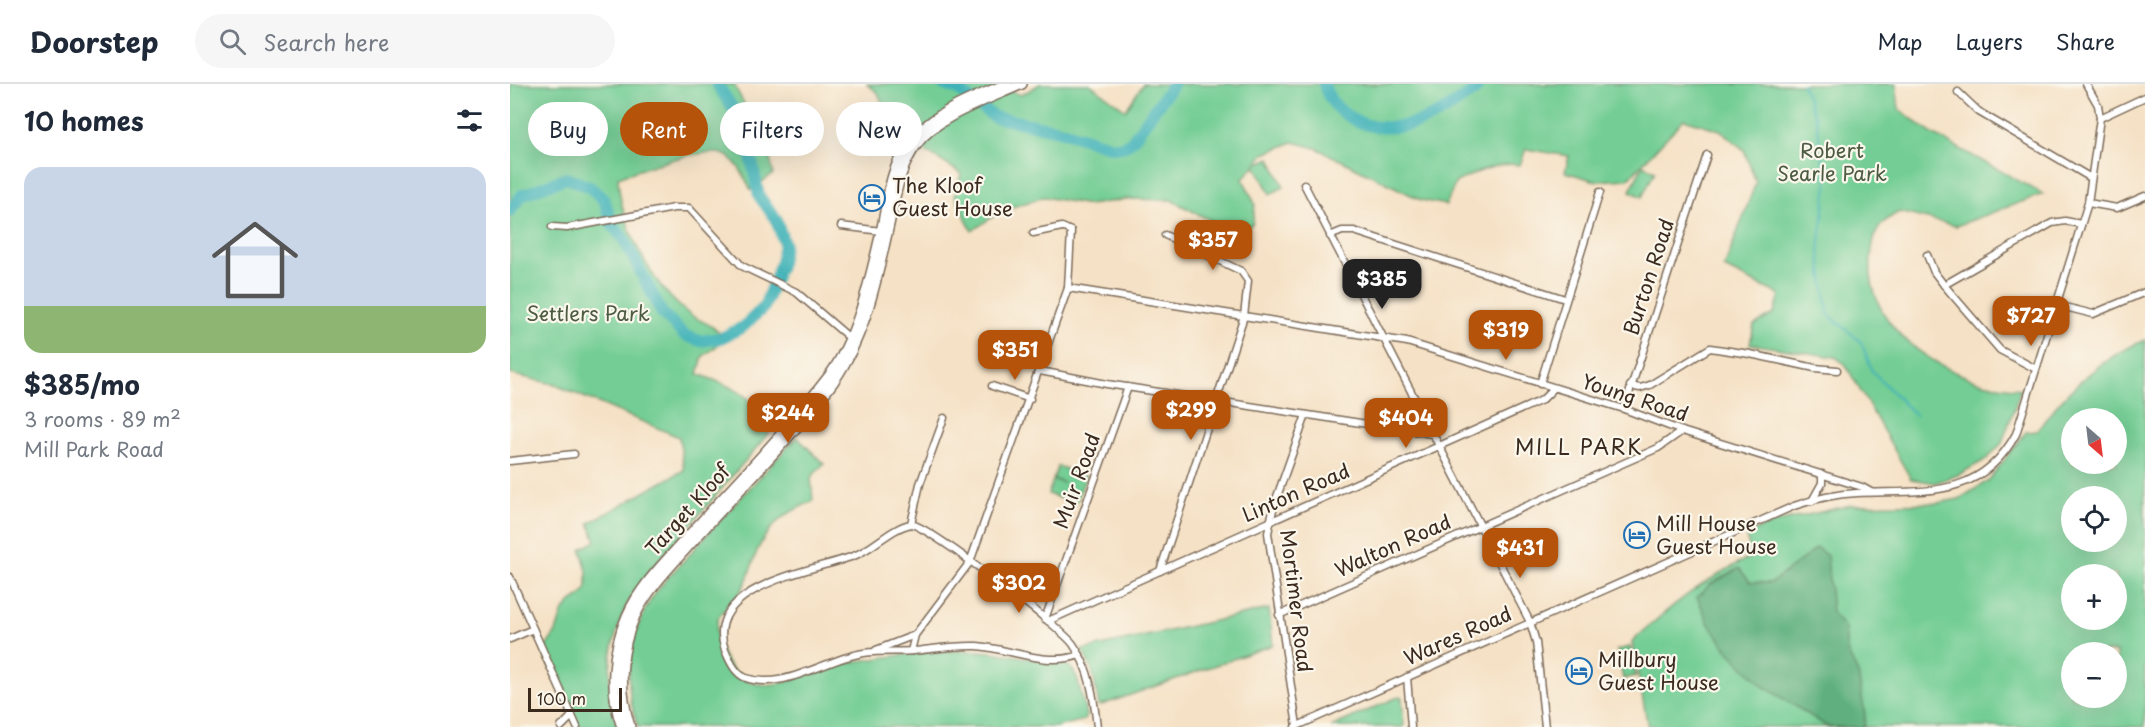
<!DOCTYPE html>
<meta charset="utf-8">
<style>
body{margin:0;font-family:"Playpen Sans",sans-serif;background:#f6f6f7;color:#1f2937;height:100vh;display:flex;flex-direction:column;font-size:22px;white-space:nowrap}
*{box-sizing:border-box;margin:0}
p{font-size:20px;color:#747a83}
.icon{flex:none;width:33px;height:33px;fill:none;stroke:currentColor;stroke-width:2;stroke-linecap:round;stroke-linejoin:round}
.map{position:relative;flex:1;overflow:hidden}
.drawer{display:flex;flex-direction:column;background:#fff;width:510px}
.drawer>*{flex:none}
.banner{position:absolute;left:18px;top:18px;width:570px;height:54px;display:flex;gap:12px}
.needle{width:39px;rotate:152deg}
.tools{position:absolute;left:1551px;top:324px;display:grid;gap:12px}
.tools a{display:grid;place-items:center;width:66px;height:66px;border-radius:50%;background:#fff;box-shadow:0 6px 24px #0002;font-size:30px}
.scale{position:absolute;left:18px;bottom:15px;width:94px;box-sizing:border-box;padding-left:6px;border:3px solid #3b2a1e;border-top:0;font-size:16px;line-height:21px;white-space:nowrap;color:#3b2a1e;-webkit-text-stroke:4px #fbf7ec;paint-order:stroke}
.price{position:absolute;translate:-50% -51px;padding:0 14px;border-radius:12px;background:#b45309;color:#fff;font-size:20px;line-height:39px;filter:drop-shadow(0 2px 3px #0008)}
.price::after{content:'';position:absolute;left:50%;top:36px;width:18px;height:14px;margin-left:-9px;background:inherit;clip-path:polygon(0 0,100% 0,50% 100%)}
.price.on{background:#222;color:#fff}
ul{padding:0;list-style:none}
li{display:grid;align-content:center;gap:12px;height:318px;padding:0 24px}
li span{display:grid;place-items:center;height:186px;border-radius:18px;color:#555}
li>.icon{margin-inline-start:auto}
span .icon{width:108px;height:108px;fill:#fffc;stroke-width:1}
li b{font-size:26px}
h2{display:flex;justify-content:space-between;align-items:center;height:72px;padding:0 24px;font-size:26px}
.chip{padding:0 21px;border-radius:27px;background:#fff;box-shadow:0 6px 24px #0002;font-size:21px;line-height:54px}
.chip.on{background:#b45309;color:#fff}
header{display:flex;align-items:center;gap:36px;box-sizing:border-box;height:84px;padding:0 30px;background:#fff;border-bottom:2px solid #e0e1e3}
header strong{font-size:28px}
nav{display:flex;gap:33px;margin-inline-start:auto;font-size:21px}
.search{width:420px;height:54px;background:#f6f6f7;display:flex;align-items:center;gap:15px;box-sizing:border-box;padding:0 21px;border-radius:33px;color:#747a83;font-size:22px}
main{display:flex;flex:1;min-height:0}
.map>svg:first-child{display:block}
.green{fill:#73cd94;stroke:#577c59;stroke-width:1.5;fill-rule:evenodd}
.forest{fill:#5eb07e;stroke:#4c6d4e;stroke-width:1.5}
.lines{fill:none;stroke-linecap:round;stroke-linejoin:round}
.stream{stroke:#41b2b8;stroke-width:2}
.river{stroke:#41b2b8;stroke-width:12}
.street-casing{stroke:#7c6a58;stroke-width:9}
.secondary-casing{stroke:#7c6a58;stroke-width:12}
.street{stroke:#fff;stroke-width:6}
.secondary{stroke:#fff;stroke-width:9}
.labels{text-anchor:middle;stroke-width:4.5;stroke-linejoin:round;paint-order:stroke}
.park-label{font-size:20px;fill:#4c5b41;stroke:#fbf7ec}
.poi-label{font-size:20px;fill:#3b2a1e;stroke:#fbf7ec;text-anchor:start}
.street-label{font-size:20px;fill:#3b2a1e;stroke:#fbf7ec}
.neighbourhood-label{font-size:21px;letter-spacing:1.5px;fill:#3b2a1e;stroke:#fbf7ec}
</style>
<header>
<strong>Doorstep</strong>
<div class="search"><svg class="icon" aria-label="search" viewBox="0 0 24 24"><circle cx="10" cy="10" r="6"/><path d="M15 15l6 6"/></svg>Search here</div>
<nav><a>Map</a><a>Layers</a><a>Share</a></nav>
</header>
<main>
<section class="drawer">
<h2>10 homes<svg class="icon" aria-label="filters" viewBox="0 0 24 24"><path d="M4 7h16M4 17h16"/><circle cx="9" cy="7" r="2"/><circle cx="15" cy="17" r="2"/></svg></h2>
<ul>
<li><span style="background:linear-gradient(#c9d6e8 75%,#8fb573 0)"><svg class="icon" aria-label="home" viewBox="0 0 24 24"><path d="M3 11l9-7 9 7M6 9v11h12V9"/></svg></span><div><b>$385/mo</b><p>3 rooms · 89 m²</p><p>Mill Park Road</p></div></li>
</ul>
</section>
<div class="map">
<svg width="1635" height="643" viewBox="0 0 1635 643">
<rect width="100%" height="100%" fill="#fbf7ec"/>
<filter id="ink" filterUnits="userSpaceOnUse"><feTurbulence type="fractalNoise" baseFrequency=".0167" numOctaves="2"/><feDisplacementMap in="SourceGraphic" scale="12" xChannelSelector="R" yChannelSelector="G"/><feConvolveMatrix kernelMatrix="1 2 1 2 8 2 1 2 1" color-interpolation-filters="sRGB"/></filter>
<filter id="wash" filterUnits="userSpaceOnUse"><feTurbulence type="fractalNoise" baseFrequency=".008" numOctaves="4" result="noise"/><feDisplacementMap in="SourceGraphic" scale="24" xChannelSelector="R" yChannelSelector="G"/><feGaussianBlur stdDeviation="1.35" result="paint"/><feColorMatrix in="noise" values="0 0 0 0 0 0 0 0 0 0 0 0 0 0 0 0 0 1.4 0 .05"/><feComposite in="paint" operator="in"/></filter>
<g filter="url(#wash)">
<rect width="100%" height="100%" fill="#f5e1c5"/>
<g class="green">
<path d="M0 0H224C238 30 259 56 263 90L241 106C234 94 230 80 217 72 197 60 130 86 108 93 110 139 140 200 178 229 187 236 200 239 209 248 212 261 203 266 193 272L188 290C219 301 253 314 259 349L125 506C100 549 93 595 107 643H67L33 567 46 548 52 529 61 518 72 511 77 503V487L71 465 86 457 79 439 174 386 169 353 43 300 0 290Z"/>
<path d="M357 0H484L511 11 530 0H580L616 26 633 0H1386L1389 25 1421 49 1533 110 1446 142 1389 128C1367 140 1363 149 1361 175 1356 239 1415 279 1470 298 1483 302 1498 303 1511 305L1492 359 1477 375 1448 391 1425 399 1401 395 1335 280 1325 273 1240 260 1244 241 1264 230 1270 211 1214 184 1246 98 1234 66 1210 46 1174 35 1118 95 1086 97 1055 88 1059 72 1016 65 1010 81C988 77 966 89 946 98L936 121 911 116 806 64 783 58 754 70 746 80 760 74 774 103 760 110 745 81 733 95 745 120 743 139 729 151 661 116 617 115 579 121 534 113 493 126 462 147 445 112 451 89 386 50 368 9Z"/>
<path d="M1133 81 1145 87 1132 113 1120 107Z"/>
<path d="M1635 256V643H1138L1122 558C1162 520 1191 498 1240 473L1237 450 1263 439 1341 421 1427 419 1449 415 1478 397 1516 348 1527 347C1553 309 1592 273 1635 256ZM1562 334H1606V380H1562ZM1562 412H1606V458H1562ZM1562 490H1606V536H1562ZM1562 568H1606V614H1562Z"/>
<path d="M287 353 314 380 301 393 303 417C278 428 262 437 249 463 241 479 240 497 227 512 222 518 213 526 209 533 199 555 220 594 243 599 274 607 301 584 330 580 376 573 434 563 480 568 505 571 535 577 560 582L567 593 576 630 575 636 546 643H128C114 605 116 565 134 528 144 507 163 488 179 471 214 431 251 392 287 353Z"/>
<path d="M548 382 576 392 566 420 538 410 543 396 554 399 543 395Z"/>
<path d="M759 525 763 561 589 622 582 586 572 566Z"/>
<path d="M1120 563 1126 592 1113 595 1107 566Z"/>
<path d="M890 612 892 613 894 643H821Z"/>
</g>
<path class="forest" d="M1307 464 1317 472 1322 529 1335 544 1337 567 1348 589 1355 631 1354 643H1318L1253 602 1220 569 1199 540 1187 513 1201 500 1229 484 1240 498 1261 499Z"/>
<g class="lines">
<path class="stream" d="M1292 0 1306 35 1317 100 1309 165 1318 230 1351 258 1362 287 1406 332"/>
<g class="river">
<path d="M432 0 447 5 484 33 549 46 602 63H612L621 58 663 0"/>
<path d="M814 0C817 13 824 22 835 30 872 57 919 39 952 15 959 10 965 9 969 0"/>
<path d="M0 127 12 111 56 94 80 103 94 116 103 142 113 154 152 229 174 251 190 257 211 254 233 243 254 223 271 179 274 159 266 135 249 112 239 63 229 34 207 0"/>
</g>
</g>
</g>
<g filter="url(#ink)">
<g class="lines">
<defs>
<g id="street">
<path d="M1448 8 1469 28 1581 94"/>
<path d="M1590 34 1635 13"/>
<path d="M794 100 1020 538 1026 558 1035 643"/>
<path d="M1578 119 1607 124 1635 112"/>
<path d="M331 142 371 147"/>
<path d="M42 143 57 144 164 124H179L232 182 286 208 342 256"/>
<path d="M820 152 832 147H844L1055 215"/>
<path d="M1417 171 1424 188 1434 201"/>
<path d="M558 204 897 258 1114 325 1172 347 1352 403 1361 408"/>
<path d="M1547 221 1583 230 1635 208"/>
<path d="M1526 285 1490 266 1434 201 1542 139 1555 137 1571 140"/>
<path d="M530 287 597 300 922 350"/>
<path d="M1030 300 1090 108"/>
<path d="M482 302 520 315"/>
<path d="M1120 302 1130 304 1140 301 1200 264 1240 270 1305 284 1327 286"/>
<path d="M1114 325 1197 71"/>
<path d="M0 377 64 370"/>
<path d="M1302 417 1312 399V390"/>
<path d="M401 440C381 444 365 463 346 471 307 487 192 500 215 566 219 576 225 590 236 594 277 608 321 570 363 568 377 567 390 568 404 567 424 565 446 561 467 562 502 565 535 583 570 571"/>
<path d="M401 440C418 442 551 543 563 560 580 584 584 615 587 643"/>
<path d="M401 440 410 400 434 334"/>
<path d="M650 487 734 232 738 197 731 187 655 151"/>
<path d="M0 493 67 643"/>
<path d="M769 531 1148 364 1172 347"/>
<path d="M535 535 618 303"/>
<path d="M538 537 1032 316 1043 305"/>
<path d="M0 555 23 545"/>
<path d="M366 566 405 551"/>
<path d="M401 567 405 551 460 478 558 204 561 147 552 143 523 149"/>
<path d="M897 593 901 643"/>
<path d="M787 642 758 449 764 421 796 331"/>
<path d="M51 643 62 632"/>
<path d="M785 643 1284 422C1304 415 1325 410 1347 409 1411 406 1470 417 1506 350L1578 119 1590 34 1588 21 1576 0"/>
</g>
<g id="secondary">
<path d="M112 643C99 608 102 566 117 532 131 500 158 475 181 449 227 398 277 347 319 292 348 253 360 195 371 148 378 117 379 84 400 58 422 29 464 13 497 0"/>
<path d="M120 643C109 607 109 567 125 532 138 504 163 480 183 457 228 407 277 358 318 305 353 260 366 200 378 145 385 115 388 85 407 60 426 32 482 14 512 0"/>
</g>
</defs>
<use href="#street" class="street-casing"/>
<use href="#secondary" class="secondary-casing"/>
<use href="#street" class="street"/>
<use href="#secondary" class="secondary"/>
</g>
</g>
<defs>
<symbol id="hotel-ring" viewBox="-11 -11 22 22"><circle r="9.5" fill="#fbf7ec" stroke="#1f6fb2" stroke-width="1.5"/><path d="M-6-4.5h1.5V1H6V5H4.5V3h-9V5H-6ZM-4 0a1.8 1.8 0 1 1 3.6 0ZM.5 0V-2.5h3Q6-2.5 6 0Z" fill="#1f6fb2"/></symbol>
</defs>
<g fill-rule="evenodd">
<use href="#hotel-ring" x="347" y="99" width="30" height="30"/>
<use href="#hotel-ring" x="1112" y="436" width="30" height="30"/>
<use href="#hotel-ring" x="1054" y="572" width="30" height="30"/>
</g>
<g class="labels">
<g class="park-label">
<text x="1322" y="74">Robert<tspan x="1322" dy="23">Searle Park</tspan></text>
<text x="78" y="237">Settlers Park</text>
</g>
<g class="poi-label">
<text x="382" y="109">The Kloof<tspan x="382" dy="23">Guest House</tspan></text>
<text x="1146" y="447">Mill House<tspan x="1146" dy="23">Guest House</tspan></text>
<text x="1088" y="583">Millbury<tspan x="1088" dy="23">Guest House</tspan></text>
</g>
<g class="street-label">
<text transform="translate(1139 193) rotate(-72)" y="7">Burton Road</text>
<text transform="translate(1125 314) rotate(18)" y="7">Young Road</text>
<text transform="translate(567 397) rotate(-70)" y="7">Muir Road</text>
<text transform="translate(786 409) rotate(-24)" y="7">Linton Road</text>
<text transform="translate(178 426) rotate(-48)" y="7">Target Kloof</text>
<text transform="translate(883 462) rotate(-24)" y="7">Walton Road</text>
<text transform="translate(786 517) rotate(83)" y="7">Mortimer Road</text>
<text transform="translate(948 552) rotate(-24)" y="7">Wares Road</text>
</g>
<g class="neighbourhood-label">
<text x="1069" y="371">MILL PARK</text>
</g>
</g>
</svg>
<div class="tools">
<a><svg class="needle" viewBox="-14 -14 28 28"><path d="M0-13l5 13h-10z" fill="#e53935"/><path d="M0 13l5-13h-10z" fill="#747a83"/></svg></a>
<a><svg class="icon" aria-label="locate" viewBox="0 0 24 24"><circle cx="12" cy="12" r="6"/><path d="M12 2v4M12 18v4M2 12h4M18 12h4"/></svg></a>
<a>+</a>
<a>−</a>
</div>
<div class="scale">100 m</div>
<b class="price" style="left:703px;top:187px">$357</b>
<b class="price on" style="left:872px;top:226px">$385</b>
<b class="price" style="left:1521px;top:263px">$727</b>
<b class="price" style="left:996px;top:277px">$319</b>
<b class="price" style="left:505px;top:297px">$351</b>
<b class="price" style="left:681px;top:357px">$299</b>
<b class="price" style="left:278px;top:360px">$244</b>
<b class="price" style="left:896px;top:365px">$404</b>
<b class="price" style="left:1010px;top:495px">$431</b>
<b class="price" style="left:509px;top:530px">$302</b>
<div class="banner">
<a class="chip">Buy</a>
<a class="chip on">Rent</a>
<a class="chip">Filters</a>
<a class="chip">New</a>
</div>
</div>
</main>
